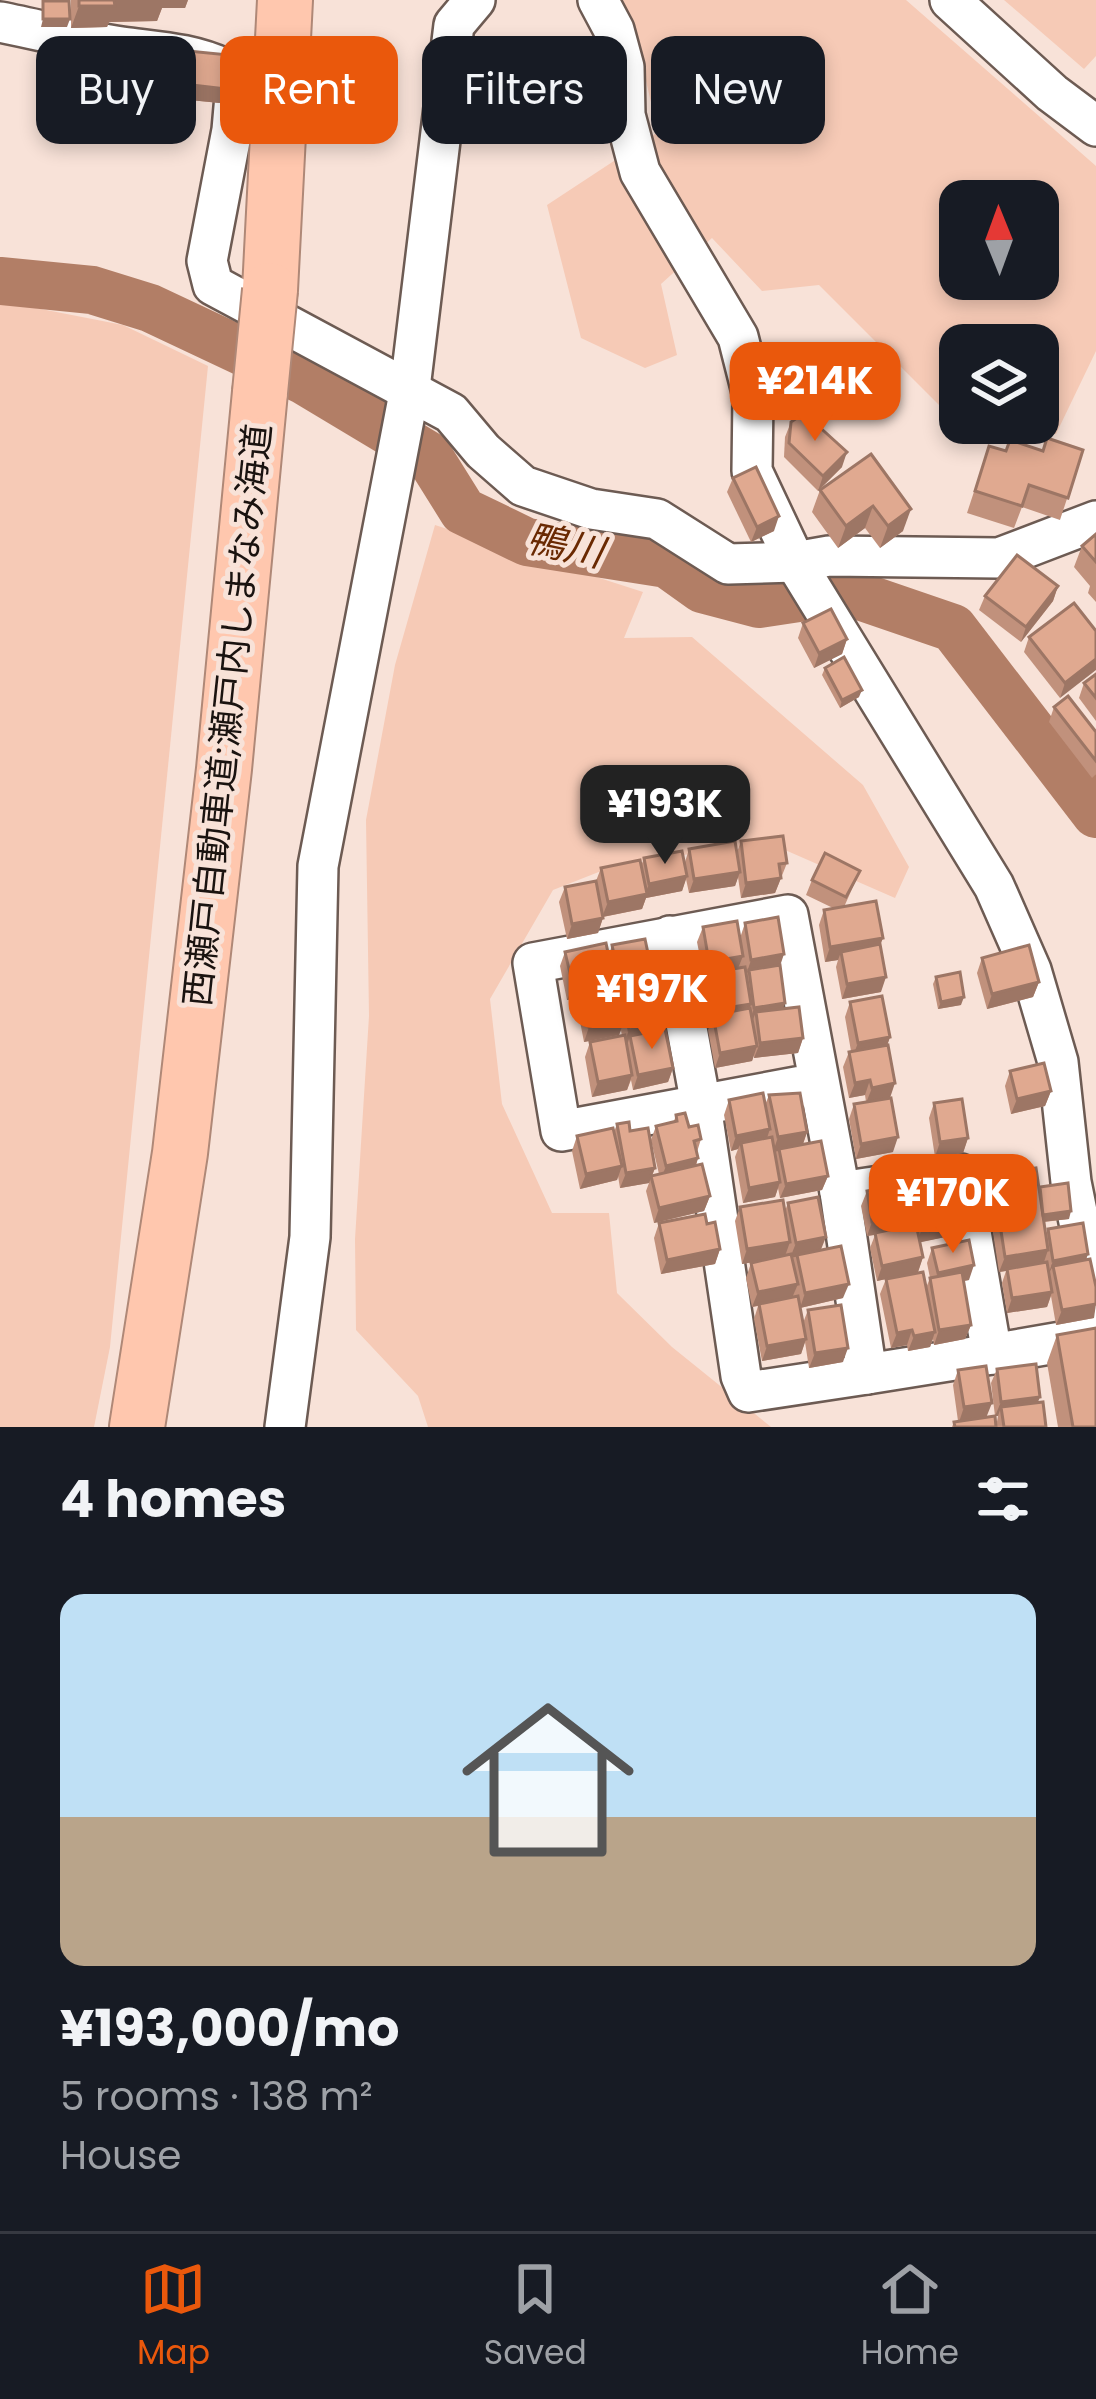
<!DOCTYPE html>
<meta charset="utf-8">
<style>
body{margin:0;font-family:Poppins,"Noto Sans JP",sans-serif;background:#242831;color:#f1f3f6;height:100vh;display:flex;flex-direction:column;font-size:45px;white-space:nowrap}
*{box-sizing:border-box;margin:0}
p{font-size:39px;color:#9ea1a6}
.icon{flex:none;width:66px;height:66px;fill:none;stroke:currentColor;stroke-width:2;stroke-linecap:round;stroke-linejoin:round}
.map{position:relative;height:1427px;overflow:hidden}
.sheet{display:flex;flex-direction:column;background:#171b24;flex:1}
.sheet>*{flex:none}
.hud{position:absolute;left:36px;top:36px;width:1026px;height:108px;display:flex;gap:24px}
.needle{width:78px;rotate:359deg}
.controls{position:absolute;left:939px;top:180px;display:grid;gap:24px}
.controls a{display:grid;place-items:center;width:120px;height:120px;border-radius:24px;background:#171b24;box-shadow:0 6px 18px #0003;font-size:60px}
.price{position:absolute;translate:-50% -102px;padding:0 27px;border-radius:24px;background:#ea580c;color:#fff;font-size:39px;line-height:78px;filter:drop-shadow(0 3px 6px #0008)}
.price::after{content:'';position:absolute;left:50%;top:72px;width:36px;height:27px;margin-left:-18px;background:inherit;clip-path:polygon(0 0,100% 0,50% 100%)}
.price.on{background:#222;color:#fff}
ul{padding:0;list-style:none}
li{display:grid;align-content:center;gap:24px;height:636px;padding:0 60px}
li span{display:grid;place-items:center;height:372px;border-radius:24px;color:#555}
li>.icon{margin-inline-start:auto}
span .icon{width:216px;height:216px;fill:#fffc;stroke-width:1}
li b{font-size:51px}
h2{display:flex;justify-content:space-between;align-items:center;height:144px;padding:0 60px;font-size:51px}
.pill{padding:0 42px;border-radius:24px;background:#171b24;box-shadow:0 6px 18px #0003;font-size:42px;line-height:108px}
.pill.on{background:#ea580c;color:#fff}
.dock{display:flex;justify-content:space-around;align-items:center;height:168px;border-top:3px solid #363941;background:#171b24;font-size:33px;color:#9ea1a6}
.dock a{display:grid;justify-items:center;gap:6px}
.dock .on{color:#ea580c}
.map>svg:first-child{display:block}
.green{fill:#f6cab6;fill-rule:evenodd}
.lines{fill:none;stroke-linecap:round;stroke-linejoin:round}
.river{stroke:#b27e66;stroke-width:48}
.minor-casing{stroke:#6d5b53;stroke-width:44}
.highway-casing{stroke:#af8877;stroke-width:58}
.minor{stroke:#fff;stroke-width:39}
.highway{stroke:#ffc7ae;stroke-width:54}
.highway-bridge-casing{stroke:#af8877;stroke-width:58;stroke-linecap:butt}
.highway-bridge{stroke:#ffc7ae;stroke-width:54}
.wall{fill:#c1917c}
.shaded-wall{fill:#9d7665}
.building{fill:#e0a990;stroke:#9d7665;stroke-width:3}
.labels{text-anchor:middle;stroke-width:10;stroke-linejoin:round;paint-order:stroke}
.street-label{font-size:36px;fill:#1a1310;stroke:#f8e2d8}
.water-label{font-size:39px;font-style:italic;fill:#6a2902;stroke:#f8e2d8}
</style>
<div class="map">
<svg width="1096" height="1427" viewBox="0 0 1096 1427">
<rect width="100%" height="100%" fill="#f8e2d8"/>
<g class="green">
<path d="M622 0H906L1096 166V351L1056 434 974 440 819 285 762 291 712 238 661 284 677 355 645 368 581 338 547 205 658 132 634 30ZM960 201H1038V279H960ZM960 345H1038V423H960Z"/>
<path d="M1004 0H1096V56L1084 69Z"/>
<path d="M0 301 123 325 208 366 110 1347 94 1427H0Z"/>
<path d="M435 525 643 592 624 638 692 637 863 785 909 867 895 898 769 843 619 864 553 890 490 999 502 1104 552 1213H609L617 1293 672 1347 771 1427H428L418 1396 356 1330 355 1239 369 1016 366 820 395 665Z"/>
</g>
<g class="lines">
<path class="river" d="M0 281 92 290 150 308 303 380 428 455 463 511 527 542 667 564 702 589 759 604 845 591 953 628 1096 814"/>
<defs>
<g id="minor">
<path d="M598 0 614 30 624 67 625 115 640 172 738 337 753 396 752 471 795 562 994 886 1031 970 1058 1062 1071 1182 1096 1306"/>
<path d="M950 0 1052 93 1096 126"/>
<path d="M0 22C41 30 81 41 122 47 159 52 191 53 225 69L235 96 232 130 207 261 213 285 451 413 483 451 523 486 591 509 657 519 728 564 795 562 829 556 999 558 1096 521"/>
<path d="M670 936 701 1105 741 1376 748 1392 867 1374"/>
<path d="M818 1083 561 1131 533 963 788 915 840 1192 867 1374 992 1354"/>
<path d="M840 1192 961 1174 992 1354 1096 1336"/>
<path d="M285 1427 310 1237 318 866 410 388 454 25 475 0"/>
</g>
<g id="highway">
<path d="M270 290 285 0"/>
<path d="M137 1427 180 1153 224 769 260 392"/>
</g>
</defs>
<use href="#minor" class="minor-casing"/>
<use href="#highway" class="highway-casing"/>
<use href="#minor" class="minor"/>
<use href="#highway" class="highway"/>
<defs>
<path id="highway-bridge" d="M260 392 270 290"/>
</defs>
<use href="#highway-bridge" class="highway-bridge-casing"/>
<use href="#highway-bridge" class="highway-bridge"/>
</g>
<g class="wall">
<path d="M71 0H188L185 8H162L157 21 109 22 107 27 71 28Z"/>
<path d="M178 50 220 103 169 98 173 64Z"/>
<path d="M791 422 842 467 818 491 784 457 785 437Z"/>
<path d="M989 446 1006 451 1083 450 1060 520 1022 507 1014 528 967 513Z"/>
<path d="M871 454 903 531 880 548 865 528 838 548 812 512 820 490Z"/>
<path d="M733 478 774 531 751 542 727 492Z"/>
<path d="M1096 534V602L1088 593 1090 586 1074 567 1082 546Z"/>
<path d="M1058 586 1053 601 1021 642 979 610 985 596Z"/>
<path d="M803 623 847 639 842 654 814 668 798 638Z"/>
<path d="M1096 631 1060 698 1024 652 1029 637Z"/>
<path d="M825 668 859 697 840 708 822 675Z"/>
<path d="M1096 674V721L1079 698 1084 683Z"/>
<path d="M1054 707 1096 732V774L1092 778 1049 722Z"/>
<path d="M741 841 787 863 775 893 741 898 738 877 735 886 689 893 686 879 682 891 646 898 642 909 603 917 598 933 567 939 559 902 565 887 596 881 601 868 641 866 644 858 685 862 689 849 737 852Z"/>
<path d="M860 871 844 907 883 938 880 944 881 992 842 999 836 967 838 960 825 962 819 925 824 910 833 908 806 895 812 880Z"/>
<path d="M745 923 780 966 783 1009 803 1038 798 1053 754 1058V1055L752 1061 715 1068 708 1030 713 1015 708 987 712 975 704 977 697 942 703 927 740 938Z"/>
<path d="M612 945 653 977 651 982 659 1025 657 1031 673 1068 668 1082 633 1090 631 1080 627 1090 592 1097 585 1057 590 1042 622 1036 621 1030 619 1035 584 1042 578 1011 583 997 567 1000 560 966 565 952 609 956Z"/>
<path d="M982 958 1039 982 1033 997 987 1009 977 973Z"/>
<path d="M936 977 961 1005 938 1009 933 984Z"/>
<path d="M850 1002 890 1037 887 1045 893 1152 856 1159 849 1119 854 1104 866 1102 865 1095 849 1098 843 1067 849 1052 851 1051 845 1017Z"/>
<path d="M1010 1071 1051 1091 1045 1106 1011 1114 1005 1086Z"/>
<path d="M769 1095 807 1132 803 1144 828 1176 822 1190 780 1198 778 1188 775 1197 743 1203 735 1157 738 1149 731 1151 724 1115 729 1100 765 1105Z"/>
<path d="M934 1103 968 1138 963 1153 935 1157 929 1118Z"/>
<path d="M676 1115 701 1139 697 1152 698 1158 696 1166 710 1196 704 1211 654 1223 646 1191 649 1183 620 1188 618 1176 617 1180 580 1189 572 1151 577 1136 614 1132 617 1124 630 1131 655 1168 652 1176 659 1174 651 1140 656 1126 674 1121Z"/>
<path d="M1001 1173 1039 1190 1069 1219 1044 1222 1046 1235 1048 1229 1087 1259 1094 1318 1056 1325 1051 1296 1047 1307 1007 1313 1002 1283 1006 1271 999 1272 993 1232 999 1217 996 1187Z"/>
<path d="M913 1188 960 1220 955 1235 920 1242 923 1257 918 1272 877 1281 870 1248 875 1235 867 1236 861 1206 867 1191 910 1195Z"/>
<path d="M788 1203 821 1250 843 1298 800 1308 803 1323 808 1310 843 1362 809 1368 805 1342 801 1354 762 1361 754 1319 758 1306 752 1307 746 1278 751 1263 772 1259 742 1264 735 1221 740 1207 785 1211Z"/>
<path d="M659 1223 707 1224 720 1249 715 1264 661 1274 654 1238Z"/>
<path d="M932 1248 969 1280 963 1281 971 1325 965 1339 934 1345 933 1339 930 1347 908 1351 907 1345 891 1348 880 1294 886 1279 926 1288 930 1278 927 1263Z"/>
<path d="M1057 1335 1096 1427H1058L1047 1363Z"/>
<path d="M997 1369 1038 1402 1046 1427H996L998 1416H995L991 1383Z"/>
<path d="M958 1370 986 1417 996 1427H952L954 1422 958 1421 953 1385Z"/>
</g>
<g class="shaded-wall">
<path d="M114 0H188L185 8H162L157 21 109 22 107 27 71 28 79 6Z"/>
<path d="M43 19H70L67 27H41Z"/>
<path d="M175 83 226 89 220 103 169 98Z"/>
<path d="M847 452 842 467 818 491 823 476Z"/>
<path d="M873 506 865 528 838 548 846 526Z"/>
<path d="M911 509 903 531 880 548 888 526Z"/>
<path d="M779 516 774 531 751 542 757 527Z"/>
<path d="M1058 586 1053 601 1021 642 1026 627Z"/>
<path d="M847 639 842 654 814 668 819 653Z"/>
<path d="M1096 659V670L1060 698 1065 683Z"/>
<path d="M862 690 859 697 840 708 842 700Z"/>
<path d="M740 872 735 886 689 893 694 879Z"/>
<path d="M687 876 682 891 646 898 642 909 602 917 608 902 645 894 649 884Z"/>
<path d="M781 878 775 893 741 898 746 883Z"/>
<path d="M603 918 598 933 567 939 572 924Z"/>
<path d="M883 938 877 953 841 952 838 960 825 962 830 947Z"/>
<path d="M784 954 779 969 749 970 746 975 751 960Z"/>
<path d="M743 956 737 971 714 972 712 975 704 977 709 962Z"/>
<path d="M613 977 608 992 567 1000 573 986Z"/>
<path d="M653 977 648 992 621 987 617 998H615L620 983Z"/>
<path d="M886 977 881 992 842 999 847 984Z"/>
<path d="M1039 982 1033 997 987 1009 992 994Z"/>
<path d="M964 997 961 1005 938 1009 941 1002Z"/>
<path d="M785 1003 780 1018 756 1012 752 1022 749 1023 754 1008Z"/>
<path d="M751 1004 745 1019 715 1024 720 1009Z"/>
<path d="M624 1021 619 1035 584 1042 589 1027Z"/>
<path d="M659 1025 654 1040 630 1036 627 1045H623L629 1030Z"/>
<path d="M890 1037 885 1052 852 1058 858 1043Z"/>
<path d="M803 1038 798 1053 754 1058 760 1043Z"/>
<path d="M757 1046 752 1061 715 1068 720 1053Z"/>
<path d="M673 1068 668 1082 633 1090 638 1075Z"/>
<path d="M632 1075 627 1090 592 1097 598 1082Z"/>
<path d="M870 1080 865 1095 849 1098 855 1083Z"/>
<path d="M895 1083 890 1098 866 1103 872 1088Z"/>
<path d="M1051 1091 1045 1106 1011 1114 1017 1099Z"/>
<path d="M770 1129 765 1144 741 1143 738 1149 731 1151 736 1136Z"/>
<path d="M807 1132 802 1147 773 1152 778 1137Z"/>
<path d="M898 1137 893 1152 856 1159 861 1144Z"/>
<path d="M968 1138 963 1153 935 1157 940 1142Z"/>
<path d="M698 1158 693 1173 660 1181 666 1166Z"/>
<path d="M622 1166 617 1180 580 1189 586 1174Z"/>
<path d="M655 1168 649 1183 620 1188 626 1173Z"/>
<path d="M828 1176 822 1190 780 1198 786 1184Z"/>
<path d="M780 1182 775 1197 743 1203 749 1188Z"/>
<path d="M710 1196 704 1211 654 1223 659 1208Z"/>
<path d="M1071 1211 1069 1219 1041 1222 1043 1215Z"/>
<path d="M913 1214 908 1229 867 1236 872 1222Z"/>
<path d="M960 1220 955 1235 917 1243 922 1228Z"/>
<path d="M826 1237 820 1252 790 1258 796 1243Z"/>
<path d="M790 1242 785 1256 742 1264 747 1249Z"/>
<path d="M720 1249 715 1264 661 1274 667 1260Z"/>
<path d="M1048 1250 1043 1265 999 1272 1005 1257Z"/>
<path d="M1088 1254 1083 1269 1053 1266 1048 1275 1053 1261Z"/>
<path d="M923 1257 918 1272 877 1281 882 1266Z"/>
<path d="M974 1265 969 1280 932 1287 938 1273Z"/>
<path d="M798 1284 792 1298 752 1307 758 1292Z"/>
<path d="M849 1284 843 1298 800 1308 805 1293Z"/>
<path d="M1052 1292 1047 1307 1007 1313 1012 1298Z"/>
<path d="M1096 1304 1094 1318 1056 1325 1062 1310Z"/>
<path d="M971 1325 965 1339 934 1345 939 1330Z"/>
<path d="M912 1330 907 1345 891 1348 897 1333Z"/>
<path d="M935 1332 930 1347 908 1351 914 1336Z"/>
<path d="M806 1339 801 1354 762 1361 767 1346Z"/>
<path d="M848 1348 843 1362 809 1368 815 1353Z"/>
<path d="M1040 1397 1034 1412 1001 1407 998 1416H995L1001 1402Z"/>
<path d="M992 1403 986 1418 959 1422 964 1407Z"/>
</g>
<g class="building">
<path d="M79 0H114L115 6H79Z"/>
<path d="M43 1H69L70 19H43Z"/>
<path d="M178 50 229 55 226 89 175 83Z"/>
<path d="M804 413 847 452 823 476 789 443 791 422Z"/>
<path d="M1047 438 1083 450 1068 498 1029 485 1022 506 975 491 989 446 1006 451 1010 440 1043 451Z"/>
<path d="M871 454 911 509 888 526 873 506 846 526 820 490Z"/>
<path d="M756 467 779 516 757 527 733 478Z"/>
<path d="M1096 534V562L1082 546Z"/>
<path d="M1017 555 1058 586 1026 627 985 596Z"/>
<path d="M1074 603 1096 631V659L1065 683 1029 637Z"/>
<path d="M831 609 847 639 819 653 803 623Z"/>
<path d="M844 657 862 690 842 700 825 668Z"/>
<path d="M1096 674V698L1084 683Z"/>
<path d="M1068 696 1096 732V761L1054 707Z"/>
<path d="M783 836 787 863 779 864 781 878 746 883 741 841Z"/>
<path d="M735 841 740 872 694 879 689 849Z"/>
<path d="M682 851 687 876 649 884 644 858Z"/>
<path d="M825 853 860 871 846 897 812 880Z"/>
<path d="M640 860 647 894 608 902 601 868Z"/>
<path d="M596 881 603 918 572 924 565 887Z"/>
<path d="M876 901 883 938 830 947 824 910Z"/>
<path d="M778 917 784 954 751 960 745 923Z"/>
<path d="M737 921 743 956 709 962 703 927Z"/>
<path d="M645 939 653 977 620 983 612 945Z"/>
<path d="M606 943 613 977 573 986 565 952Z"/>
<path d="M880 944 886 977 847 984 841 952Z"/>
<path d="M1029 945 1039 982 992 994 982 958Z"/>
<path d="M780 965 785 1003 754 1008 749 970Z"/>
<path d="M745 967 751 1004 720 1009 714 972Z"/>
<path d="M960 972 964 997 941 1002 936 977Z"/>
<path d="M651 981 659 1025 629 1030 621 987Z"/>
<path d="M618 989 624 1021 589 1027 583 996Z"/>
<path d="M882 996 890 1037 858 1043 850 1002Z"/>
<path d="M799 1007 803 1038 760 1043 756 1012Z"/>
<path d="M750 1008 757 1046 720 1053 713 1015Z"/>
<path d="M665 1029 673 1068 638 1075 630 1036Z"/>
<path d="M625 1035 632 1075 598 1082 590 1042Z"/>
<path d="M888 1045 895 1083 872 1088 870 1080 855 1083 849 1052Z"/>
<path d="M1044 1063 1051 1091 1017 1099 1010 1071Z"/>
<path d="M763 1093 770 1129 736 1136 729 1100Z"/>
<path d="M800 1093 807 1132 778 1137 769 1095Z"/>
<path d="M891 1098 898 1137 861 1144 854 1104Z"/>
<path d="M962 1099 968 1138 940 1142 934 1103Z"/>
<path d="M685 1113 689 1127 698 1125 701 1139 694 1141 698 1158 666 1166 656 1126 677 1121 676 1115Z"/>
<path d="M629 1122 630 1131 648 1128 655 1168 626 1173 617 1124Z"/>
<path d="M613 1128 622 1166 586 1174 577 1136Z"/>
<path d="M772 1137 780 1182 749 1188 741 1143Z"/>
<path d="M821 1141 828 1176 786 1184 779 1149Z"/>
<path d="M702 1164 710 1196 659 1208 651 1176Z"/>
<path d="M1036 1168 1048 1250 1005 1257 999 1218 1019 1214H1006L1001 1173Z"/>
<path d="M951 1179 960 1220 922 1228 913 1188Z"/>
<path d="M1068 1183 1071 1211 1043 1215 1040 1187Z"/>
<path d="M908 1184 913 1214 872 1222 867 1191Z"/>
<path d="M818 1197 826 1237 796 1243 788 1203Z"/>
<path d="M783 1200 790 1242 747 1249 740 1207Z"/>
<path d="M705 1214 707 1224 715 1222 720 1249 667 1260 659 1223Z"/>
<path d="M1083 1223 1088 1254 1053 1261 1048 1229Z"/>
<path d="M916 1224 923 1257 882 1266 875 1233Z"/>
<path d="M969 1240 974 1265 938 1273 932 1248Z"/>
<path d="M841 1246 849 1284 805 1293 797 1255Z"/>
<path d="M791 1254 798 1284 758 1292 751 1263Z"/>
<path d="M1090 1259 1096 1287V1304L1062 1310 1053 1266Z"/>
<path d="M1047 1262 1052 1292 1012 1298 1007 1269Z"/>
<path d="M923 1272 935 1332 914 1336 912 1330 897 1333 886 1279Z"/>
<path d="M962 1272 971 1325 939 1330 930 1278Z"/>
<path d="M798 1296 806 1339 767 1346 759 1304Z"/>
<path d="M841 1305 848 1348 815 1353 808 1310Z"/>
<path d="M1096 1328V1427H1073L1057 1335Z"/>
<path d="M1036 1364 1040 1397 1001 1402 997 1369Z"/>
<path d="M986 1366 992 1403 964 1407 958 1370Z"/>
<path d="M1043 1402 1046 1427H1004L1001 1407Z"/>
<path d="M995 1416 996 1427H955L954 1422Z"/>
</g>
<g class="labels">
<g class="street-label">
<text transform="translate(227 715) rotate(-84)" y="13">西瀬戸自動車道;瀬戸内しまなみ海道</text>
</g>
<g class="water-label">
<text transform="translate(565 545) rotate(12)" y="14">鴨川</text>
</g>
</g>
</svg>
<div class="controls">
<a><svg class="needle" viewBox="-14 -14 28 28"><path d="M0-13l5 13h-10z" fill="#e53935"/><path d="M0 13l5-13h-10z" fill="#9ea1a6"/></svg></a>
<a><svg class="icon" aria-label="layers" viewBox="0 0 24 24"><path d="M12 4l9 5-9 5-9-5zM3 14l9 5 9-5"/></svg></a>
</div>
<b class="price" style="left:815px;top:444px">¥214K</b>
<b class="price on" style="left:665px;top:867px">¥193K</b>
<b class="price" style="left:652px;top:1052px">¥197K</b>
<b class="price" style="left:953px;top:1256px">¥170K</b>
<div class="hud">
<a class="pill">Buy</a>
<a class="pill on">Rent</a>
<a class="pill">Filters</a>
<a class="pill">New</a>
</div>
</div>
<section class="sheet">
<h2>4 homes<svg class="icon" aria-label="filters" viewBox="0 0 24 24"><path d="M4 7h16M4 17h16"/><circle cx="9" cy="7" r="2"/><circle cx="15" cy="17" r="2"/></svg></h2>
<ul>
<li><span style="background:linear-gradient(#bfe0f5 60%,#b9a48a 0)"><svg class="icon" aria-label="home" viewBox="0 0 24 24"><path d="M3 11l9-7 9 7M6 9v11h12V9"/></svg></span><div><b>¥193,000/mo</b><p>5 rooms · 138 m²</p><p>House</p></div></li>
</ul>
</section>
<nav class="dock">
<a class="on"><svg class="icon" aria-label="map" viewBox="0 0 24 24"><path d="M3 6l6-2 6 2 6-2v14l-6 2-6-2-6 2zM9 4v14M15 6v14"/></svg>Map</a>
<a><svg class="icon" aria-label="saved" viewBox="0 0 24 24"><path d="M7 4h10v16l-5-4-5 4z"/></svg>Saved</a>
<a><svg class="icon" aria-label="home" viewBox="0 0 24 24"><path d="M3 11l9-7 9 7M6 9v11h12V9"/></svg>Home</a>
</nav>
